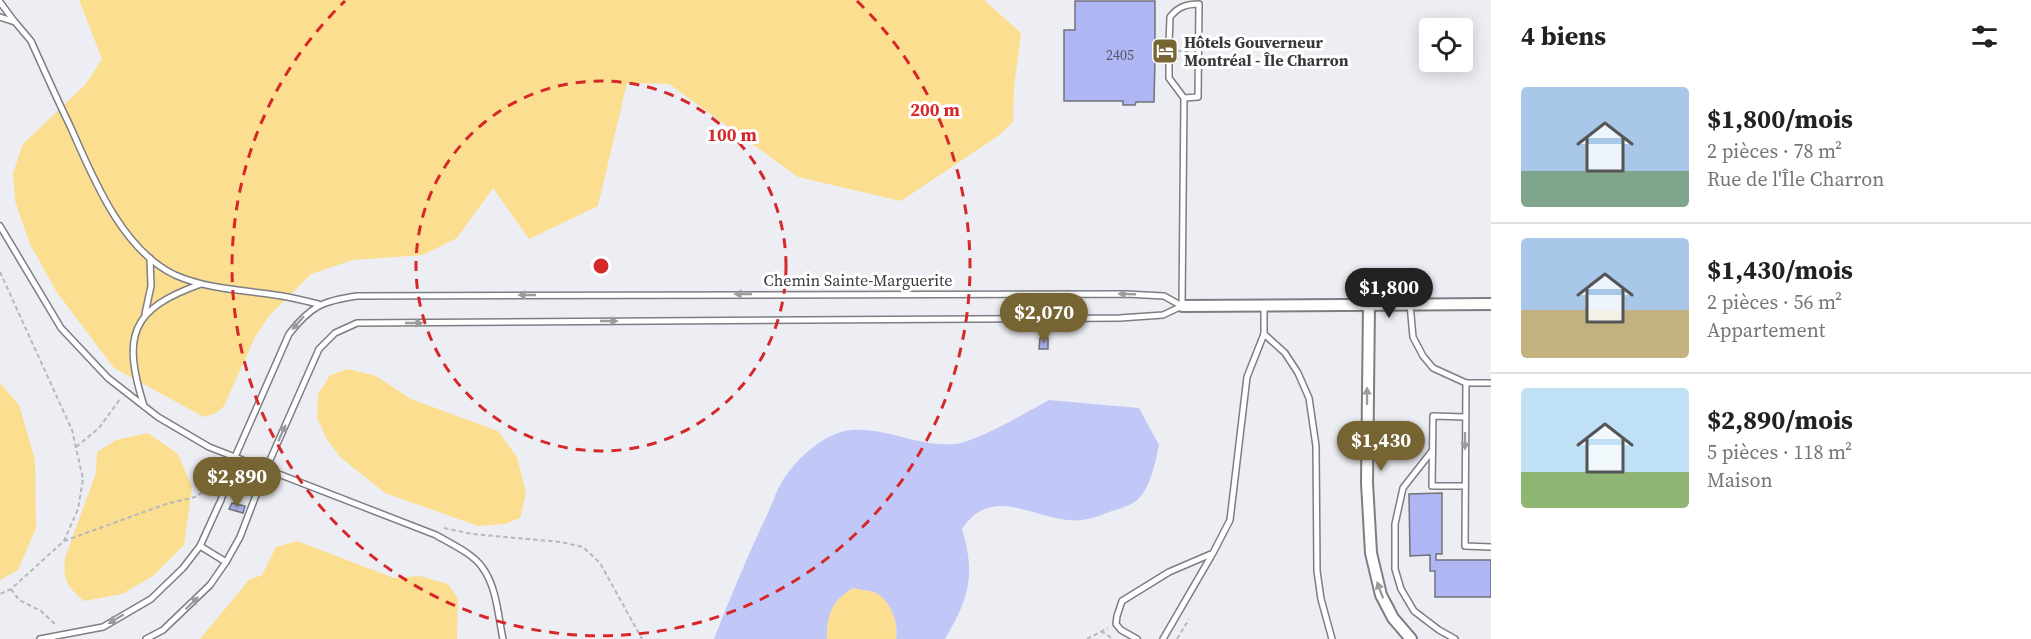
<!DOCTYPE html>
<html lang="fr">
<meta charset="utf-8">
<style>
body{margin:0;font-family:"Source Serif 4",serif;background:#f6f6f6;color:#222;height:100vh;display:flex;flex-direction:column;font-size:22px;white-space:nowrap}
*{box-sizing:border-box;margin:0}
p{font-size:20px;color:#767676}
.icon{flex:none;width:33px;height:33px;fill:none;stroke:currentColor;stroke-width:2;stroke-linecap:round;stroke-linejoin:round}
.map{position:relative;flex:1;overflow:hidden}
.details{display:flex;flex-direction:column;background:#fff;width:540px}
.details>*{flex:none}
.tools{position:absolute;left:1419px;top:18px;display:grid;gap:12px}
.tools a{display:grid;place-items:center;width:54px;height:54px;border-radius:6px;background:#fff;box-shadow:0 3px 15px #0003;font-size:30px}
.price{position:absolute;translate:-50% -51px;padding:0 14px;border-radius:21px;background:#766533;color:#fff;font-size:20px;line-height:39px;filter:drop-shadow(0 2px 3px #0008)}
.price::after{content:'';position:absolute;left:50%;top:36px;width:18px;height:14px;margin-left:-9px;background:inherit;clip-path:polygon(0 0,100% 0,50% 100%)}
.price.selected{background:#222;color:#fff}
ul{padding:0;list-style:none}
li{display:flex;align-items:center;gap:18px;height:150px;padding:0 30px}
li+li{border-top:2px solid #e0e0e0}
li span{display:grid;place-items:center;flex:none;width:168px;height:120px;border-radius:6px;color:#555}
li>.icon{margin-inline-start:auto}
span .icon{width:72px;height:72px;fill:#fffc;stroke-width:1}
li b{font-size:26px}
h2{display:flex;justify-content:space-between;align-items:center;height:72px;padding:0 30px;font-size:26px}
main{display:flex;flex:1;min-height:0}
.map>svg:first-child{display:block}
.green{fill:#fbde8f}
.water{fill:#c1c8f7}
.building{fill:#aeb6f4;stroke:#727378;stroke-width:1.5}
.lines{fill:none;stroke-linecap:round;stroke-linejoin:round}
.service-casing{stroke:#7d7e84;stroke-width:8}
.minor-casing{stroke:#7d7e84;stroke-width:14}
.path{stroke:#b7b8bc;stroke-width:2;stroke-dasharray:4.5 3;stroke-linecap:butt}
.service{stroke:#fff;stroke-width:5}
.minor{stroke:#fff;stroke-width:10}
.oneway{fill:#9c9c9d}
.ring{fill:none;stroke:#d62828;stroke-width:3;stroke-dasharray:10 8}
.labels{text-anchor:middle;stroke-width:6;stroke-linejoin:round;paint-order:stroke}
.number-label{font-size:14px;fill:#565869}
.poi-label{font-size:16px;font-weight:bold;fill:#38393b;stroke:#fff;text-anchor:start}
.street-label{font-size:16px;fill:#38393b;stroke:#fff}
.centre{fill:#d62828;stroke:#fff;stroke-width:3}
.ring-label{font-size:18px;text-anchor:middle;font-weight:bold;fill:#d62828;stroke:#fff;stroke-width:6;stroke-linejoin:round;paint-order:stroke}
</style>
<main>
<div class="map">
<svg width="1491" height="639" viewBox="0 0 1491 639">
<rect width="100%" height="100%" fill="#edeef4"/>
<g class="green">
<path d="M79 0H984L1021 33 1014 87 1013 122 998 136 901 201 798 177 669 84 627 83 598 206 529 239 493 188 457 238 423 255 353 260 311 274 269 316 255 337 224 406 216 413 204 417 114 368 56 291 30 244 15 201 13 173 23 144 86 84 102 59Z"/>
<path d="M348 369 376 376 411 399 498 431 517 457 526 493 520 518 505 524 478 526 385 493 340 457 326 438 317 417 318 394 330 375Z"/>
<path d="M0 383 19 405 35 460 36 528 18 570 0 580Z"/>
<path d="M148 433 178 454 192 487 184 545 153 576 122 594 84 601C67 586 63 581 65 558L96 473 97 452 116 440Z"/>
<path d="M297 541 394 578 420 576 448 584 458 598 457 639H200L249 580 262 575 276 547Z"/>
<path d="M853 588C860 590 870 590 876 593 891 601 899 624 896 639H827C827 614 831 602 853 588Z"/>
</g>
<path class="water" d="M1049 400 1139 408 1159 445C1155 463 1150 493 1133 503 1127 506 1119 509 1112 511 1097 517 1083 522 1067 520 1030 516 990 486 962 529 976 576 969 598 945 639H896C899 624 891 601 876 593 870 590 860 590 853 588 831 602 827 614 827 639H714C730 598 747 557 766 517 772 505 776 491 783 480 797 458 824 433 851 430 886 427 919 447 954 444 977 442 1027 412 1049 400Z"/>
<g class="building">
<path d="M1075 1H1155V44H1177V59H1155L1154 102H1136L1135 105H1123V101H1064V30H1075Z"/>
<path d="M1040 338H1048V349H1039Z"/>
<path d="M1442 493V554H1436V560H1491V597H1435V571H1430V555L1410 556 1409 494Z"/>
<path d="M232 503 245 506 243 513 229 509Z"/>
</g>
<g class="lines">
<defs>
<g id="service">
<path d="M0 2 14 21"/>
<path d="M0 17 15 22 31 41C44 70 57 99 71 128 93 178 122 250 175 275 209 290 246 290 282 296 294 298 306 301 318 304"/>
<path d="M1169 44 1170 17C1178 7 1186 4 1199 4L1198 97 1184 98"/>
<path d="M1169 59V78L1184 98 1182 306"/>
<path d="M0 226 61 328 108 378 158 417 209 447 436 535C451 544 472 553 482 567 497 587 498 616 503 639"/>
<path d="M1410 304 1413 337 1423 356 1433 368 1466 383H1491"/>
<path d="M145 314 151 286 150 258"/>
<path d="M1264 334 1285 353 1298 373 1309 398 1316 446 1317 571 1321 599 1332 639"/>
<path d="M1466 383 1465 546 1491 547"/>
<path d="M144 406C122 336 130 309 201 284"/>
<path d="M1432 451 1403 488 1395 524V569L1401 589 1414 611 1439 630 1455 639"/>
<path d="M1465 486H1432L1433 416 1465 417"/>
<path d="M200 546 226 562"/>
<path d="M40 639 103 627 151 599 183 568 200 546 221 500 235 457 289 334C311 306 322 301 357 296L1126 294 1164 296 1182 306"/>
<path d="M146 639 163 630 210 585 226 562 240 537 266 469 319 349 335 333 357 323 1120 318 1163 315 1182 306"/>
<path d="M1137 639 1121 630 1116 624 1117 616 1122 601 1169 572 1211 554"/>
<path d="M1163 639 1213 553 1230 520 1247 377 1264 334V305"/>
</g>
<g id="minor">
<path d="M1369 305 1367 483 1371 553 1381 595 1393 618 1411 639"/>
<path d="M1182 306 1491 304"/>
</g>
</defs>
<use href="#service" class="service-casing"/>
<use href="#minor" class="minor-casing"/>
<g class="path">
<path d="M1177 51H1190"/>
<path d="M0 272 72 430 83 479 78 509 64 541 11 589 0 594"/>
<path d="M76 447 99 428 120 399"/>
<path d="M444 528 472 534 561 542 583 547 600 563 642 639"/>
<path d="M64 541 166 504 195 497 208 489 218 465 224 462"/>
<path d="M11 589 19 600 41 611 57 626"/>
<path d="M1101 631 1113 639"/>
<path d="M1087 639 1108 628"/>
<path d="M1177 639 1189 619"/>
</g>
<use href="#service" class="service"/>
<use href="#minor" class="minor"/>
</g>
<defs><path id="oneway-solid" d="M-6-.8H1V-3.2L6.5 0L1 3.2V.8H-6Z" transform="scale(1.5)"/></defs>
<g class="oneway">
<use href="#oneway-solid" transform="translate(743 294) rotate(180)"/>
<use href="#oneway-solid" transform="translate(1127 294) rotate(-178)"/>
<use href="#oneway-solid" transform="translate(527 295) rotate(180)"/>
<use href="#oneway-solid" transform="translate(609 321)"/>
<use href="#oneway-solid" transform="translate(298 323) rotate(132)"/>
<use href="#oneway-solid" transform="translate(414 323)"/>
<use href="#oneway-solid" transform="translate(1367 396) rotate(-90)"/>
<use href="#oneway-solid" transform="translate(282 433) rotate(-66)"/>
<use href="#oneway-solid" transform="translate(1465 441) rotate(90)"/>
<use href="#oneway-solid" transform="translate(1380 590) rotate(-110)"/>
<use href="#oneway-solid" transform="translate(192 603) rotate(-44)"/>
<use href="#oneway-solid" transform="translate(116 619) rotate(150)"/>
</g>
<g class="ring">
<circle cx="601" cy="266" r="185"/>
<path d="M857 1A369 369 0 1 1 345 1"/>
</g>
<defs>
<symbol id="hotel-square" viewBox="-11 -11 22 22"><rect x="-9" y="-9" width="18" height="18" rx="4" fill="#766533" stroke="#fff"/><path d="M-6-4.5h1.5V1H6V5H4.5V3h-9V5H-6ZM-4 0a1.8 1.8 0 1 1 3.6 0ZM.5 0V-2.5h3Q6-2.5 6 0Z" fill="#fff"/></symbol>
</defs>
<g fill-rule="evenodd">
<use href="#hotel-square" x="1150" y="36" width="30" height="30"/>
</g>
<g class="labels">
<g class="number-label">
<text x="1120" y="60">2405</text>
</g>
<g class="poi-label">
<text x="1184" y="48">Hôtels Gouverneur<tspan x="1184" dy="18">Montréal - Île Charron</tspan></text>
</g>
<g class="street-label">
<text x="858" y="286">Chemin Sainte-Marguerite</text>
</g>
</g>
<circle cx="601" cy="266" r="9" class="centre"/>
<g class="ring-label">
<text x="935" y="116">200 m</text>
<text x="732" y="141">100 m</text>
</g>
</svg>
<div class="tools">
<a><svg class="icon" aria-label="locate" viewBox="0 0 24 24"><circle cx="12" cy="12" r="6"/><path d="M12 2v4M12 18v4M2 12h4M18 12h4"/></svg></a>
</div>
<b class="price selected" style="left:1389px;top:319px">$1,800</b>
<b class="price" style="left:1044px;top:344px">$2,070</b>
<b class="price" style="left:1381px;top:472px">$1,430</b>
<b class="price" style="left:237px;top:508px">$2,890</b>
</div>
<section class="details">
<h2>4 biens<svg class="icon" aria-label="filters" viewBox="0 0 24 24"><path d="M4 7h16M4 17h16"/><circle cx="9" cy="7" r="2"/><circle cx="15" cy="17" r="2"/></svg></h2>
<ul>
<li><span style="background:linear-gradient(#a9c7e8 70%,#7fa58c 0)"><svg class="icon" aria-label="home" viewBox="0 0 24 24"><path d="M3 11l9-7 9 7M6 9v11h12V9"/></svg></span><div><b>$1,800/mois</b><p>2 pièces · 78 m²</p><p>Rue de l'Île Charron</p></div></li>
<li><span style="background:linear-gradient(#a9c7e8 60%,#c2b280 0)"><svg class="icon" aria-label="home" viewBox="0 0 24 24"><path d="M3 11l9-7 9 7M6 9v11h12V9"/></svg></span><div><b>$1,430/mois</b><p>2 pièces · 56 m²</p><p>Appartement</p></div></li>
<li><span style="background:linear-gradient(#bfe0f5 70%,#8fb573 0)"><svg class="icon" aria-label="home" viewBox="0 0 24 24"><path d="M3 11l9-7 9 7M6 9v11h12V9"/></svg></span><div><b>$2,890/mois</b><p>5 pièces · 118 m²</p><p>Maison</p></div></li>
</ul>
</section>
</main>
